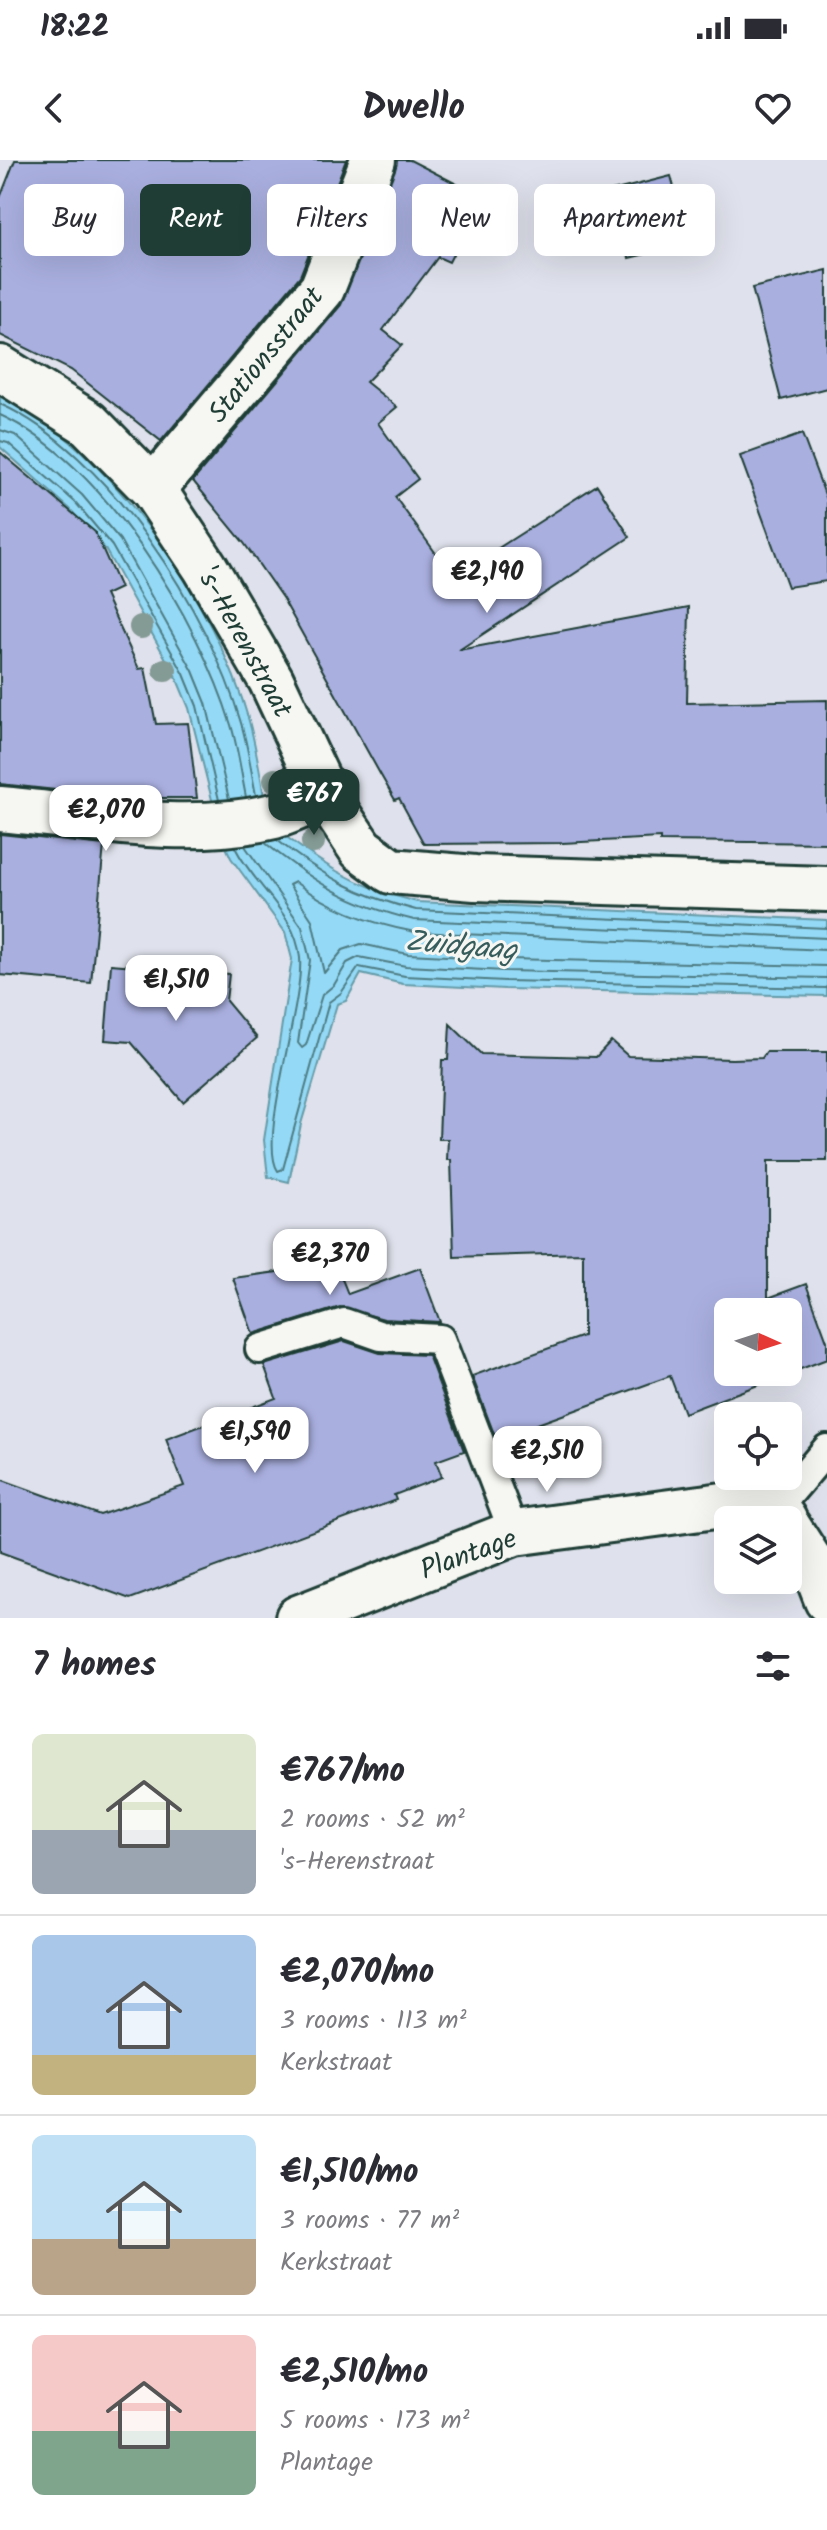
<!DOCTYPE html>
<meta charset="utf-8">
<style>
body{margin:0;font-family:Kalam,sans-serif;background:#f7f7f7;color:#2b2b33;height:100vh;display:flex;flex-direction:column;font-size:30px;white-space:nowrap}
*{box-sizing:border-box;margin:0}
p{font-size:26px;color:#7c7c81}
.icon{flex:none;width:44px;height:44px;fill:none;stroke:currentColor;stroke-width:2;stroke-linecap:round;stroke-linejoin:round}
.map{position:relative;height:1458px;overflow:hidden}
.panel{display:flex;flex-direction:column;background:#fff;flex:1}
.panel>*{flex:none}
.banner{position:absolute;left:24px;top:24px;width:780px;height:72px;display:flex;gap:16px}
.needle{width:52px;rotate:93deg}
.controls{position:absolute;left:714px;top:1138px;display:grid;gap:16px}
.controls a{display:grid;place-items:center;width:88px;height:88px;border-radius:12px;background:#fff;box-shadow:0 8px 32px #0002;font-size:40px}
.price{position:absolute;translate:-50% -68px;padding:0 18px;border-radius:16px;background:#fff;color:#222;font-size:26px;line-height:52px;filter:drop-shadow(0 2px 4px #0008)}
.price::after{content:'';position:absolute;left:50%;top:48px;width:24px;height:18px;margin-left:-12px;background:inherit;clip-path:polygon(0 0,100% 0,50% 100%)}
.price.selected{background:#1f3d34;color:#fff}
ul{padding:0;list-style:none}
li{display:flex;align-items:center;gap:24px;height:200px;padding:0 32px}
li+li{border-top:2px solid #e1e1e2}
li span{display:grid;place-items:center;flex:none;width:224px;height:160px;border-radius:12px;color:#555}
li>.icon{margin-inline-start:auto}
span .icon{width:96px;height:96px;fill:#fffc;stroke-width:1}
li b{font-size:34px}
h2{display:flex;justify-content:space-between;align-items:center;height:96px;padding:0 32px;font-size:34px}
.pill{padding:0 28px;border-radius:12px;background:#fff;box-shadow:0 8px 32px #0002;font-size:28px;line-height:72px}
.pill.selected{background:#1f3d34;color:#fff}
.status{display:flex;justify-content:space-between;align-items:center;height:56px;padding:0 40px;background:#fff;direction:ltr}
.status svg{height:22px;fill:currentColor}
header{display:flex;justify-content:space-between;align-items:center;height:104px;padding:0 32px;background:#fff;font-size:36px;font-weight:800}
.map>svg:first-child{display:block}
.water{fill:#94d9f6;stroke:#659ba8;stroke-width:2}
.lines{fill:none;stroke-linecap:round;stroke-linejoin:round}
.shore{stroke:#4e7b82;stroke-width:2}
.building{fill:#a9afdf;stroke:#1f3d34;stroke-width:2;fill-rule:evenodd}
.lane-casing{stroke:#1f3d34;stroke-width:34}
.street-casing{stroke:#1f3d34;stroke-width:50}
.lane{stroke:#f6f6f2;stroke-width:28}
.street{stroke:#f6f6f2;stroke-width:44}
.tree{fill:#849a94}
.labels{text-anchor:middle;stroke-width:6;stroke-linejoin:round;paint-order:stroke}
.street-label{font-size:28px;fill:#1f3d34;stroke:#f6f6f2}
.water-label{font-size:30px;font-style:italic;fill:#365c5b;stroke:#f6f6f2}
</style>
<div class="status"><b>18:22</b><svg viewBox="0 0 49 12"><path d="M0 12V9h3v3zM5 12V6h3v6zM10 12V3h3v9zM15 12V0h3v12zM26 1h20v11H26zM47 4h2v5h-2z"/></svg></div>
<header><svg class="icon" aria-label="back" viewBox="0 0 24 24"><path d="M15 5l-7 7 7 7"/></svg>Dwello<svg class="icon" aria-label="heart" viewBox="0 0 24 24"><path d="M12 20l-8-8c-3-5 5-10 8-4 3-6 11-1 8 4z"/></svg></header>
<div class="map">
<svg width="827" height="1458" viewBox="0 0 827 1458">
<rect width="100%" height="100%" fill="#dfe1ec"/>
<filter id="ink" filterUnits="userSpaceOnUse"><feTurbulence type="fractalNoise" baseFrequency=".0125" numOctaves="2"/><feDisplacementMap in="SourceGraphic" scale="16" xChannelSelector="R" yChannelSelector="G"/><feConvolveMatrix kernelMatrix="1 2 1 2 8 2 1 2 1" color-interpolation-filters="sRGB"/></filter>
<g filter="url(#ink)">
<path class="water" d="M0 235C110 285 217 447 249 561 258 594 263 629 268 663 320 703 352 726 417 742L827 760V836L505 829 403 824 361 814 346 841 337 844 301 964 289 1022 268 1017 264 980 292 799 285 772 231 698 221 676 189 548 176 517 105 389 70 349 0 287Z"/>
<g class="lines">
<g class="shore">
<path d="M0 244C108 292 209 452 241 563 248 586 251 611 256 635"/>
<path d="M0 255C103 301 199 460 231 565 238 588 241 613 246 637"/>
<path d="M0 270 15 275 82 335 120 380 193 511 206 543 229 639"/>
<path d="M0 281 8 283 76 343 112 386 184 514 197 546 219 640"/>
<path d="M277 680C323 716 359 736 416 750L827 768"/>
<path d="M264 682C315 723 349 744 414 760L827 778"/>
<path d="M245 686 302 767 310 800 298 883 302 888 306 885 322 835 334 825 347 803 359 797 406 806 505 811 827 818"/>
<path d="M235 687C253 725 296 753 300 798 304 844 257 980 278 1011L283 1009 329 842 341 833 359 807 405 816 505 821 827 828"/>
<path d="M827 790 415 772C372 764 329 748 295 722L289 725 312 760 324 813 343 790 361 784 408 794 506 799 827 806"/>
</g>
</g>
<g class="building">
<path d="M15 0H346L300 116 161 281 71 210 0 175V38Z"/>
<path d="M397 0H410L482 37 449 102 438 97 383 170 402 185 366 222 397 247 378 263 418 319 395 337 453 417 597 325 630 377 459 490 689 447 687 543 827 540V683L660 681V678L562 683 424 684 399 638 395 640 379 612 283 439 244 383 193 321 341 145Z"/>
<path d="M671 16 676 34 682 33 696 82 629 98 612 31Z"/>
<path d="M827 110V228L781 240 752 128Z"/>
<path d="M802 274 827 340V421L788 427 740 296Z"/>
<path d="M0 292 95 372 120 428 105 435 139 509 145 508 156 564 188 563 197 638H130L0 624Z"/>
<path d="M0 674 104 685 91 823 0 815Z"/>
<path d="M111 804 229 814 226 841 257 878 183 942 131 882 105 880Z"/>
<path d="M450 864 481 894 596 897 611 881 628 896 732 899 762 898 766 892H827V1001H768V1138L806 1124 827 1181V1199L684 1253 670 1216 496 1279 472 1216 583 1176V1093L454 1097 451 1000H447L448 979H439L442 900H448ZM728 1152H788V1212H728Z"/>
<path d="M336 1104 348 1134 420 1108 440 1162 384 1159 340 1147 253 1174 233 1118Z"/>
<path d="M344 1181 380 1193 428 1195 464 1291 436 1301 442 1317 394 1335 396 1340 130 1439 0 1392V1319L100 1355 184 1326 166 1279 276 1238 264 1205Z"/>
</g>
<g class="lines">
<defs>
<g id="lane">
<path d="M260 1189 344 1163 381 1176 440 1179 514 1373"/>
<path d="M776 1349 827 1289"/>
</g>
<g id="street">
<path d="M0 208 88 263 153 329 205 407 271 520 325 635 361 689 391 711 475 718 827 729"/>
<path d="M153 329 322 129 373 0"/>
<path d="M0 649C90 657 185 677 274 656 291 652 309 642 325 635"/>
<path d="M788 1367 815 1409 827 1440"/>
<path d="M298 1458 514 1373 723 1345 776 1349 784 1360"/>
</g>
</defs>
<use href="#lane" class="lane-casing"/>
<use href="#street" class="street-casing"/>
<use href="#lane" class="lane"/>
<use href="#street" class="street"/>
</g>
<g class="tree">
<circle cx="141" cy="467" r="12"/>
<circle cx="165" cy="510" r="12"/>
<circle cx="275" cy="620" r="12"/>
<circle cx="313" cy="682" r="12"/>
</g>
</g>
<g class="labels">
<g class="street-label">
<text transform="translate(265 194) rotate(-51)" y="10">Stationsstraat</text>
<text transform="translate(246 482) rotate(61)" y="10">'s-Herenstraat</text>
<text transform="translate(468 1393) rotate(-20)" y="10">Plantage</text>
</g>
<g class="water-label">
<text transform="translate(461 785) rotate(5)" y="10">Zuidgaag</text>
</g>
</g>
</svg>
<div class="controls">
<a><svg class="needle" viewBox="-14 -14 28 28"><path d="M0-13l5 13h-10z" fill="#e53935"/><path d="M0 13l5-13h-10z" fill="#7c7c81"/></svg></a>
<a><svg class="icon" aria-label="locate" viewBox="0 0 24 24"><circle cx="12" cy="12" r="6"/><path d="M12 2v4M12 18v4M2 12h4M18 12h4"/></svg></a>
<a><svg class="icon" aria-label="layers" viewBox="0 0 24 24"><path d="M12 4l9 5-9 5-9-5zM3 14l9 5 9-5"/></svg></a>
</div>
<b class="price" style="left:487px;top:455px">€2,190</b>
<b class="price selected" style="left:314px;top:677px">€767</b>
<b class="price" style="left:106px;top:693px">€2,070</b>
<b class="price" style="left:176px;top:863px">€1,510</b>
<b class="price" style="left:330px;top:1137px">€2,370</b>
<b class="price" style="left:255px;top:1315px">€1,590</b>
<b class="price" style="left:547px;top:1334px">€2,510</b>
<div class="banner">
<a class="pill">Buy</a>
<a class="pill selected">Rent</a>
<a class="pill">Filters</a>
<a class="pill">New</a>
<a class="pill">Apartment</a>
</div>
</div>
<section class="panel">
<h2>7 homes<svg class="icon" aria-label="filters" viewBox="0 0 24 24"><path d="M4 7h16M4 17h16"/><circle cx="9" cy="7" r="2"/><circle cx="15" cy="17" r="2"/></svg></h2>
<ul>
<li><span style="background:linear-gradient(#dfe7d0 60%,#9aa5b1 0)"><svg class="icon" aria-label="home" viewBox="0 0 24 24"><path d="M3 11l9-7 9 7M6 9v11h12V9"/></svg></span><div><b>€767/mo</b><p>2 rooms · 52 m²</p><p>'s-Herenstraat</p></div></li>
<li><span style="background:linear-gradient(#a9c7e8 75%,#c2b280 0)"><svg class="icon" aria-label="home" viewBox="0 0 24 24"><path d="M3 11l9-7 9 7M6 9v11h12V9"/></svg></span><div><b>€2,070/mo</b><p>3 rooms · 113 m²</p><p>Kerkstraat</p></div></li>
<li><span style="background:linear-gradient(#bfe0f5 65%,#b9a48a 0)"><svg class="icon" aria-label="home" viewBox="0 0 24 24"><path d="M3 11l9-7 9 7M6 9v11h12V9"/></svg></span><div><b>€1,510/mo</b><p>3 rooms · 77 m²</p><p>Kerkstraat</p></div></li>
<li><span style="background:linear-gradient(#f6c9c9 60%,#7fa58c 0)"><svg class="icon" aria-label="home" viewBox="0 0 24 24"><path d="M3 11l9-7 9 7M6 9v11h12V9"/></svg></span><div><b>€2,510/mo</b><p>5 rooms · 173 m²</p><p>Plantage</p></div></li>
</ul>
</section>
